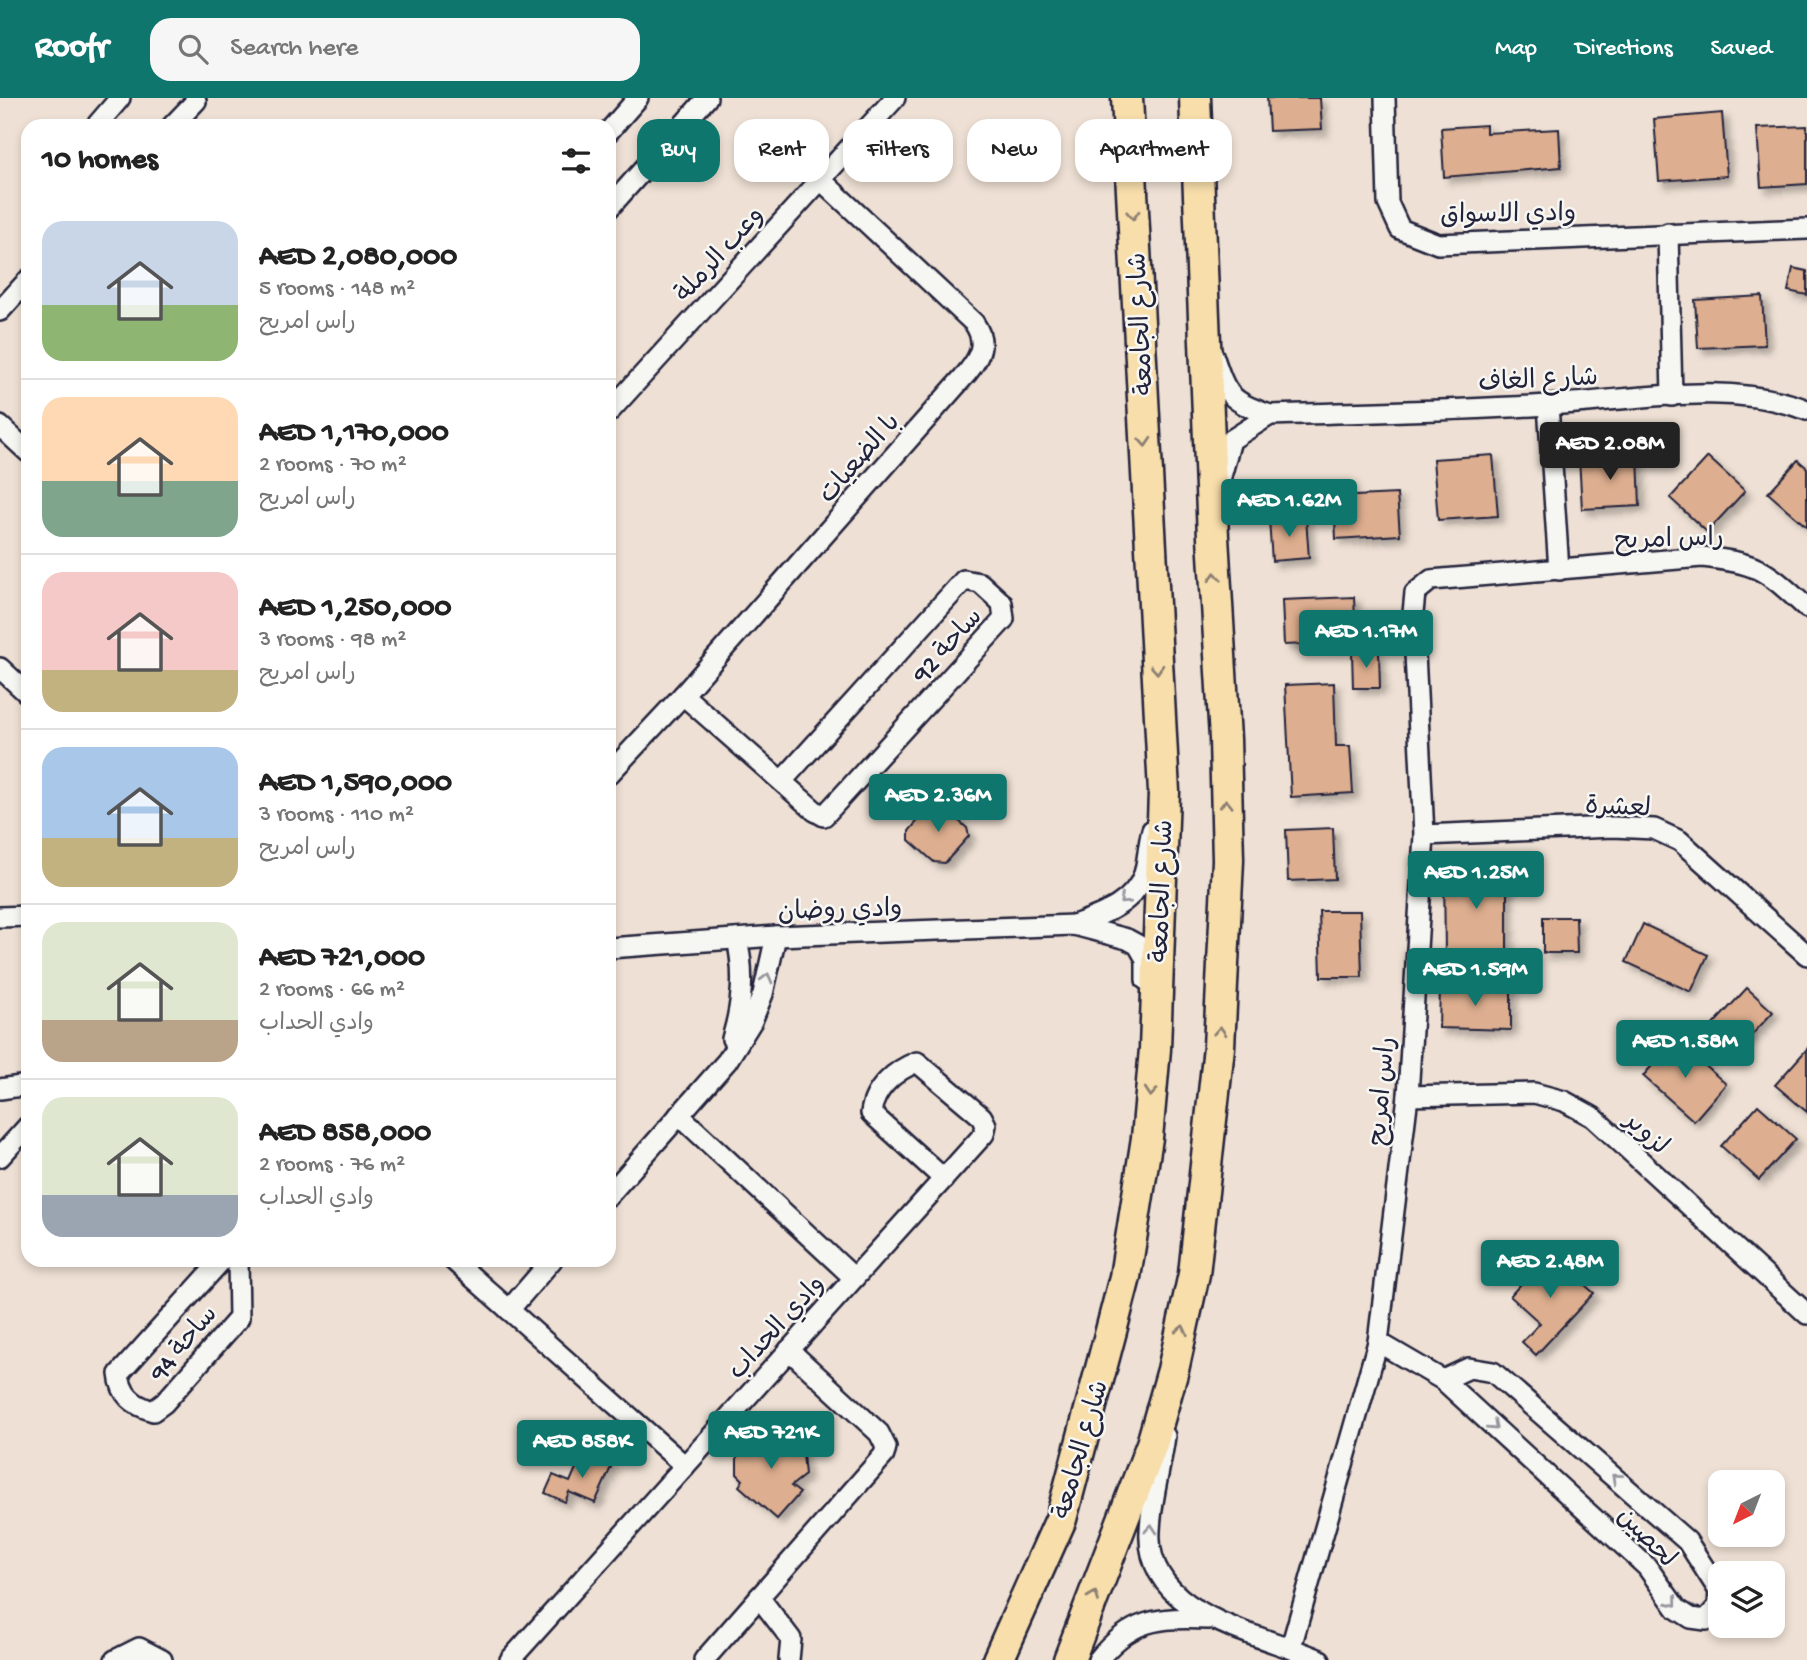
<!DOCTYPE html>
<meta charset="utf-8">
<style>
body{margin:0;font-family:"Gochi Hand","Playpen Sans Arabic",sans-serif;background:#f6f6f6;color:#222;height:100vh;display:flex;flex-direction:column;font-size:26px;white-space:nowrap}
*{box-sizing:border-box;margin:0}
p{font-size:23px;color:#767676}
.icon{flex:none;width:38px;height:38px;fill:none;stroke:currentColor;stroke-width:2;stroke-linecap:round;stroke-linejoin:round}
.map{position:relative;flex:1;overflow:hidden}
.drawer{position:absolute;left:21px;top:21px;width:595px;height:1148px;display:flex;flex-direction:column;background:#fff;border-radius:21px;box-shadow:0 4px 10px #0003}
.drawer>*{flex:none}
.guide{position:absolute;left:637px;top:21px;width:665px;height:63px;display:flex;gap:14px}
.needle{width:46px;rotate:222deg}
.tools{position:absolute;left:1708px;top:1372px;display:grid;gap:14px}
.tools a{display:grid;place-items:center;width:77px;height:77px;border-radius:14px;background:#fff;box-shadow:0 4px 10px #0003;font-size:35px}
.price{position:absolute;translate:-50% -60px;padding:0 16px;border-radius:7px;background:#0f766e;color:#fff;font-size:23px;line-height:46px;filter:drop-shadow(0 2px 4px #0008)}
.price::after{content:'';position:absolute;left:50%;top:42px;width:21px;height:16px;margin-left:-10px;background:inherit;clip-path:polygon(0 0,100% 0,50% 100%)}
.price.on{background:#222;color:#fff}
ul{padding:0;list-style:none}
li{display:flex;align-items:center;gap:21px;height:175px;padding:0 21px}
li+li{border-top:2px solid #e0e0e0}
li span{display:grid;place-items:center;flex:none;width:196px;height:140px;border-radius:21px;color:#555}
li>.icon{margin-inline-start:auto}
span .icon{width:84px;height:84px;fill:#fffc;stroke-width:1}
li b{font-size:30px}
h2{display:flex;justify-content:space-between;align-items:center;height:84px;padding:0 21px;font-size:30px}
.chip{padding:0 24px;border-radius:21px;background:#fff;box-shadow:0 4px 10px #0003;font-size:24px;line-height:63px}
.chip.on{background:#0f766e;color:#fff}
header{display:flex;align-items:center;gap:42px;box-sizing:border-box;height:98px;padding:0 35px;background:#0f766e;color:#fff}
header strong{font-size:33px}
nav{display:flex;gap:38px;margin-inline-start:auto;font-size:24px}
.search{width:490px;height:63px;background:#f6f6f6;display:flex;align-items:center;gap:18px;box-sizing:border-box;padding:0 24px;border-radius:21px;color:#767676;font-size:26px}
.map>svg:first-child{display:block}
.building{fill:#ddae8f;stroke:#22223b;stroke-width:2;filter:url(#shadow)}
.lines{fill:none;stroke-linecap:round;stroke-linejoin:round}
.street-casing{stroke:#22223b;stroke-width:24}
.primary-casing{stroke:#22223b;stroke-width:35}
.street{stroke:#f6f6f2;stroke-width:19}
.primary{stroke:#f8deab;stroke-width:30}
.oneway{stroke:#8d8073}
.oneway2{stroke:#9797a0}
.labels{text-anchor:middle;stroke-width:5;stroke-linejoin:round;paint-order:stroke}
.street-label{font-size:26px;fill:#22223b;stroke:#f6f6f2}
</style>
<header>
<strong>Roofr</strong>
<div class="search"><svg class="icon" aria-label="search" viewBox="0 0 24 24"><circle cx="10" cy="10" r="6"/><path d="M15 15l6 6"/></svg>Search here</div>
<nav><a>Map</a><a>Directions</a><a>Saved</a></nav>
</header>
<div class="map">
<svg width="1807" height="1562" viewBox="0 0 1807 1562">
<defs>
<filter id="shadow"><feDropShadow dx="5.5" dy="5.5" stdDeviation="3.5" flood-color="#0004"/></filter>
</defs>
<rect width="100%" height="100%" fill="#eee0d4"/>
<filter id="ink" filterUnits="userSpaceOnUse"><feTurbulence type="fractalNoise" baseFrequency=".0143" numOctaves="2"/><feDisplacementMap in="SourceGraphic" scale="14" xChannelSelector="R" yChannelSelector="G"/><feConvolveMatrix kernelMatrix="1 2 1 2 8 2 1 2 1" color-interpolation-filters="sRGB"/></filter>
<g filter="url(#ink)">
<g class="building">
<path d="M1267 0H1320L1322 31 1269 33Z"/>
<path d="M1722 15 1727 78 1659 83 1654 21Z"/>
<path d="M1486 27V35L1559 31 1561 69 1444 79 1441 30Z"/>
<path d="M1807 28V86L1761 89 1757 30Z"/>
<path d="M1793 170 1807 173V197L1788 193Z"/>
<path d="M1762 198 1765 247 1698 250 1695 202Z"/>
<path d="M1493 357 1498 418 1438 422 1433 361Z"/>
<path d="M1638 358 1640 408 1582 411 1579 360Z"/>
<path d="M1708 359 1745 393 1707 434 1670 400Z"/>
<path d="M1798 362 1807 370V429L1768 395Z"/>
<path d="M1397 396 1400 437 1336 441 1334 399Z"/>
<path d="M1306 420 1309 460 1272 463 1269 422Z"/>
<path d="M1354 499 1356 544 1284 547 1282 502Z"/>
<path d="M1379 553 1380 590H1353L1352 554Z"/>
<path d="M1334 585 1336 648H1350L1353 695 1291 699 1285 587Z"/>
<path d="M935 702 967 730 969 738 945 765 934 764 909 742V733Z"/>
<path d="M1333 730 1335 781 1288 783 1286 732Z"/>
<path d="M1507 771V854L1445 856 1444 772Z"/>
<path d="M1319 813H1360L1362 879H1321Z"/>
<path d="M1543 819H1576L1577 855H1543Z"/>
<path d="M1643 826 1708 857 1691 894 1626 864Z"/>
<path d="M1440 887 1511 889V932L1439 930Z"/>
<path d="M1747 890 1773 914 1737 953H1733L1709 931Z"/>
<path d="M1675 941 1726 986 1694 1023 1643 978Z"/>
<path d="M1807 951V1014L1775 987Z"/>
<path d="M1758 1007 1796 1041 1759 1082 1721 1048Z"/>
<path d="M1549 1155 1594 1195 1536 1257 1522 1244 1540 1225 1510 1198Z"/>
<path d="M771 1330 778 1331 803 1356 805 1377 791 1388 800 1395 777 1421 739 1388 743 1382 737 1376V1353L747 1344 754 1350Z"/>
<path d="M583 1354 612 1367 595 1405 569 1394 565 1404 545 1395 553 1377 570 1384Z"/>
</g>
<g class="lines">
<defs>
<g id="street">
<path d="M1385 0 1388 105 1400 131 1438 146 1807 131"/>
<path d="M96 28 120 0"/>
<path d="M172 28 196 3 195 0"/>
<path d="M609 33 638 0"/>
<path d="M609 110 707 0"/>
<path d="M1668 135 1672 298"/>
<path d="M0 213 28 182"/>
<path d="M1213 257C1227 298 1228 302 1270 317 1362 314 1455 313 1547 307 1631 303 1727 281 1807 312"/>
<path d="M1548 307 1559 472"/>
<path d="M609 314 895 0"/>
<path d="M0 328 28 354"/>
<path d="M1219 386 1231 342 1270 317"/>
<path d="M0 570 28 596"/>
<path d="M683 597 815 713 824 718 1004 521 1002 505 980 485 964 482 782 683"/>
<path d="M609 676 683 597 967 275C981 258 987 244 974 225L820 81"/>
<path d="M1424 737 1613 729 1654 731 1680 743 1807 857"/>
<path d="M0 819 28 818"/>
<path d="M1074 827C1101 817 1133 807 1144 776 1148 762 1148 746 1152 732"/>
<path d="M609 850 776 838 1074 827 1127 841 1138 847 1146 861V882"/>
<path d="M732 941C742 907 745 876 737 841"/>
<path d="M0 991 28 987"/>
<path d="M1408 998 1534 995 1564 1003 1593 1019 1807 1216"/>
<path d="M679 1017 854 1180"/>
<path d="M0 1059 28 1028"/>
<path d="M609 1097 727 963 752 923 763 896 776 838"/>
<path d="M222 1162 119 1276C121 1297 133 1307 153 1313L164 1305 239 1220 238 1162"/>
<path d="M453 1162 685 1368"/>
<path d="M509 1212 552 1162"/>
<path d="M1378 1244 1443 1282 1647 1469 1677 1511 1691 1520 1706 1522 1718 1508 1719 1493 1687 1443 1493 1274 1469 1270 1443 1282"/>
<path d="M1165 1338C1161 1369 1151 1401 1150 1433 1145 1519 1261 1535 1320 1562"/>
<path d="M759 1499 791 1541 789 1562"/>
<path d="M1291 1549 1378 1244 1408 998 1424 737 1413 515 1415 495 1431 482 1702 459C1760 465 1765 472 1807 510"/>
<path d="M115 1562 139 1550 162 1562"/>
<path d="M510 1562 984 1036 986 1027 982 1019 917 964C896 972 874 990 871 1015L944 1081"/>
<path d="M704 1562 884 1357 886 1349 879 1335 789 1252"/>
<path d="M1098 1562C1131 1521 1158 1519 1208 1521"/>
</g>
<g id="primary">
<path d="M998 1562 1061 1421 1111 1233 1125 1179 1147 1040 1155 951 1164 694 1127 0"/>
<path d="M1069 1562 1152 1346 1173 1272 1194 1176 1219 949 1228 762 1225 641 1213 439 1195 0"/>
</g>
</defs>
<use href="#street" class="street-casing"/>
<use href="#primary" class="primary-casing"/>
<use href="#street" class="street"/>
<use href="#primary" class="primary"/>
</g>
<defs><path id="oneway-chevron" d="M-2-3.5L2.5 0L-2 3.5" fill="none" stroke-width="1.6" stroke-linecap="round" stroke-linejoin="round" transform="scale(1.75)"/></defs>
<g class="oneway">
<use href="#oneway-chevron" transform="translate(1133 117) rotate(87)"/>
<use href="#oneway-chevron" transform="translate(1145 344) rotate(87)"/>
<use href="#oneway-chevron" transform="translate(1215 479) rotate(-93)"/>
<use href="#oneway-chevron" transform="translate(1157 571) rotate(87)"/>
<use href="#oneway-chevron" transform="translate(1226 706) rotate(-91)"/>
<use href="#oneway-chevron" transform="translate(1220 933) rotate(-87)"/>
<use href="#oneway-chevron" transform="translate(1151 994) rotate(95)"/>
<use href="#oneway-chevron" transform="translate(1182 1232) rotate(-78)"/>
<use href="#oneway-chevron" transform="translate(1094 1498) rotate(-69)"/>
</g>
<g class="oneway2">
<use href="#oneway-chevron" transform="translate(1124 802) rotate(138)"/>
<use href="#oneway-chevron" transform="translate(767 880) rotate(-75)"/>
<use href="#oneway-chevron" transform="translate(1493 1328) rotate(43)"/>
<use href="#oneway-chevron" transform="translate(1616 1380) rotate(-139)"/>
<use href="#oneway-chevron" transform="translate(1151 1431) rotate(-85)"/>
<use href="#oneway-chevron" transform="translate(1673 1504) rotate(51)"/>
</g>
</g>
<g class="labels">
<g class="street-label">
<text transform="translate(1508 114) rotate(-1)" y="9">وادي الاسواق</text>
<text transform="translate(718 155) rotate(-48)" y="9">وعب الرملة</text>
<text transform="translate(1139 226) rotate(-93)" y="9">شارع الجامعة</text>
<text transform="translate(1538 280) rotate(-3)" y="9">شارع الغاف</text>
<text transform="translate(858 359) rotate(-49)" y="9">با الضعيات</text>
<text transform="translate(1669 439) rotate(-2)" y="9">راس امريح</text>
<text transform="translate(946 546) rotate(-48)" y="9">ساحة 92</text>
<text transform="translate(1618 707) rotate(3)" y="9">لعشرة</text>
<text transform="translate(1160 793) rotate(-88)" y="9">شارع الجامعة</text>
<text transform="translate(840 810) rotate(-2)" y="9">وادي روضان</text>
<text transform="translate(1380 993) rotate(-85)" y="9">راس امريح</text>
<text transform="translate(1648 1034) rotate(43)" y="9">لزوير</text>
<text transform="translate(775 1228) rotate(-48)" y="9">وادي الحداب</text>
<text transform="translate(182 1244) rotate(-50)" y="9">ساحة 94</text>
<text transform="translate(1079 1351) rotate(-74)" y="9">شارع الجامعة</text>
<text transform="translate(1648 1438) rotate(46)" y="9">لحصين</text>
</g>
</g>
</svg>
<div class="tools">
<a><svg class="needle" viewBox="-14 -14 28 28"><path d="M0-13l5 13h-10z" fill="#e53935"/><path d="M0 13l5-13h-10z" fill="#767676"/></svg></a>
<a><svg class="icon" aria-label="layers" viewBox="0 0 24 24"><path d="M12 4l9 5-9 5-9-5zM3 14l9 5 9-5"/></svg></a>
</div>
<b class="price on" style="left:1610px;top:384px">AED 2.08M</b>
<b class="price" style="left:1289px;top:441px">AED 1.62M</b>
<b class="price" style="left:1366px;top:572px">AED 1.17M</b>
<b class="price" style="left:938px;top:736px">AED 2.36M</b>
<b class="price" style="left:1476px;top:813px">AED 1.25M</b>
<b class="price" style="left:1475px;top:910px">AED 1.59M</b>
<b class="price" style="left:1685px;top:982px">AED 1.58M</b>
<b class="price" style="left:1550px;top:1202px">AED 2.48M</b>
<b class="price" style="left:771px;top:1373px">AED 721K</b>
<b class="price" style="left:582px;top:1382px">AED 858K</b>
<div class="guide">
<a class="chip on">Buy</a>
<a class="chip">Rent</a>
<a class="chip">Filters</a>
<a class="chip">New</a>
<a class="chip">Apartment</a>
</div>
<section class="drawer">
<h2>10 homes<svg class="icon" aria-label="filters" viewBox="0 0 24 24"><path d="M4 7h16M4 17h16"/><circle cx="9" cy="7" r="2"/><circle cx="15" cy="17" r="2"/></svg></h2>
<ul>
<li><span style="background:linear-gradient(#c9d6e8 60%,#8fb573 0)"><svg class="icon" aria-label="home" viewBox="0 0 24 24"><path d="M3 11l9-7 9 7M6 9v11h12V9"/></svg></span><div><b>AED 2,080,000</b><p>5 rooms · 148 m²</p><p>راس امريح</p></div></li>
<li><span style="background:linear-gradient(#ffd9b3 60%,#7fa58c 0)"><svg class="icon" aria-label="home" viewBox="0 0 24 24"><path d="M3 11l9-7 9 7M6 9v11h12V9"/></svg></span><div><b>AED 1,170,000</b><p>2 rooms · 70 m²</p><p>راس امريح</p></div></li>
<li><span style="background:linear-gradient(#f6c9c9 70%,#c2b280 0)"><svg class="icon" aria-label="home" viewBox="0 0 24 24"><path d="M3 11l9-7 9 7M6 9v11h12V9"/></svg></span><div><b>AED 1,250,000</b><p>3 rooms · 98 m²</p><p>راس امريح</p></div></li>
<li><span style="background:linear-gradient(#a9c7e8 65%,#c2b280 0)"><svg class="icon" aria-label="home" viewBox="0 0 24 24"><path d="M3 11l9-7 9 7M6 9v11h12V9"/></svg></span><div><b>AED 1,590,000</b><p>3 rooms · 110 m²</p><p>راس امريح</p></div></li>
<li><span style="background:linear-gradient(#dfe7d0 70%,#b9a48a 0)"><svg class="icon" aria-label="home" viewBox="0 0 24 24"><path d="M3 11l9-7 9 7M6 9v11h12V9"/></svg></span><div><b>AED 721,000</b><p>2 rooms · 66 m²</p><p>وادي الحداب</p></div></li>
<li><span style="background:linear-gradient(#dfe7d0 70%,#9aa5b1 0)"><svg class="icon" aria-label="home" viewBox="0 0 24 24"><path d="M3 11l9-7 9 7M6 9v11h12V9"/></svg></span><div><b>AED 858,000</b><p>2 rooms · 76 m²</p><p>وادي الحداب</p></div></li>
</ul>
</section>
</div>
